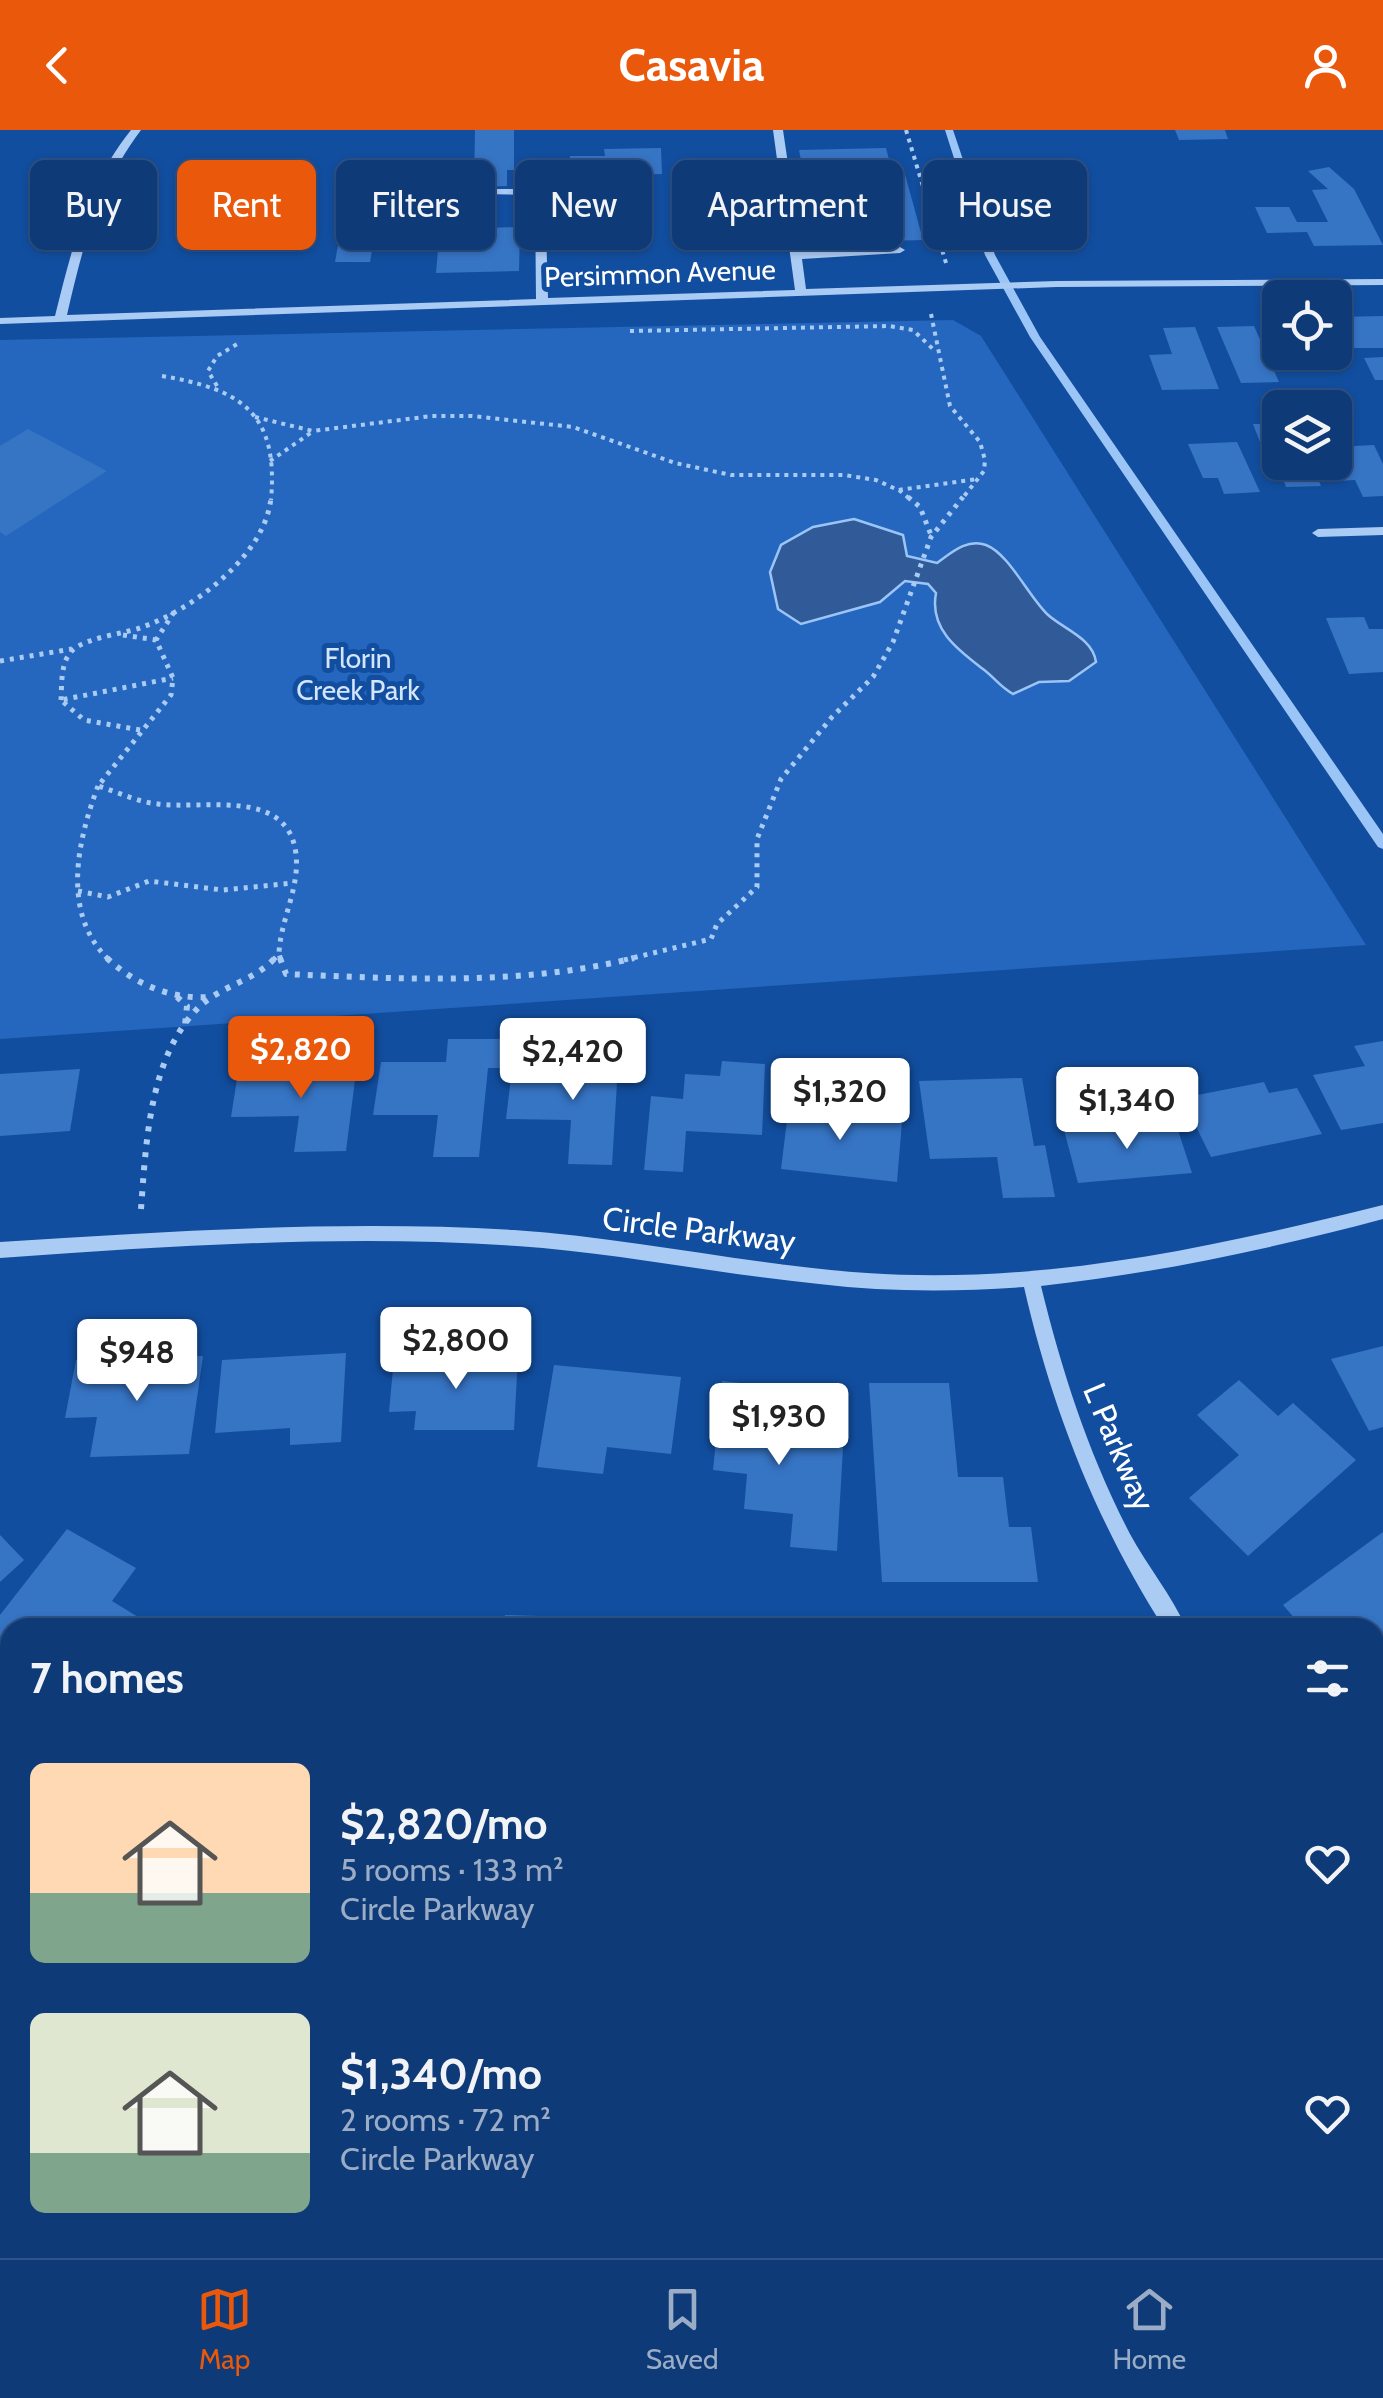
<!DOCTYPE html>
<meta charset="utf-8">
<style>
body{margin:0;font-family:Cabin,sans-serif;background:#1c457f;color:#f1f3f6;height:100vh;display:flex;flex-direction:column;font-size:38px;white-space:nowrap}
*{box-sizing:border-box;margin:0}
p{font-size:32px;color:#9badc6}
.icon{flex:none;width:55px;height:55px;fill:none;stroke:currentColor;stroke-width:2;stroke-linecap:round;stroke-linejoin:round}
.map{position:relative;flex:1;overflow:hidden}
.panel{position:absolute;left:0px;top:1488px;width:1385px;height:642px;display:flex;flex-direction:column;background:#0e3a77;border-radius:30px 30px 0 0;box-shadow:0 2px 8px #0004,0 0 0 2px #2e5489}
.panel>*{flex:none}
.guide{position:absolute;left:30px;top:30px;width:1325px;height:90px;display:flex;gap:20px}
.tools{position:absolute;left:1262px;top:150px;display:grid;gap:20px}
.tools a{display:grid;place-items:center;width:90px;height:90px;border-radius:15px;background:#0e3a77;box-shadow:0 2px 8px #0004,0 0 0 2px #2e5489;font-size:50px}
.price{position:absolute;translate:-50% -85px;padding:0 22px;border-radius:10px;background:#fff;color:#222;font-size:32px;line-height:65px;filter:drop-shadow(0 2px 5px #0008)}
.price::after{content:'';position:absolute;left:50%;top:60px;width:30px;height:22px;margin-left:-15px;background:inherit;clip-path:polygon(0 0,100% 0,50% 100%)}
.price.current{background:#ea580c;color:#fff}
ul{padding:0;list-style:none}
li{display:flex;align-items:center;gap:30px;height:250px;padding:0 30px}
li span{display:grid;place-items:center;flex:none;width:280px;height:200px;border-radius:15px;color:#555}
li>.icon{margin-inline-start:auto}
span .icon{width:120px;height:120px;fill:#fffc;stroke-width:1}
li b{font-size:42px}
h2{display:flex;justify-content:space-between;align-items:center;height:120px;padding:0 30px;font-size:42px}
.tag{padding:0 35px;border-radius:15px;background:#0e3a77;box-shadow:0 2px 8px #0004,0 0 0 2px #2e5489;font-size:35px;line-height:90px}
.tag.current{background:#ea580c;color:#fff}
header{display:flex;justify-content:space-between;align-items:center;height:130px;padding:0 30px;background:#ea580c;color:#fff;font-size:45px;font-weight:800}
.dock{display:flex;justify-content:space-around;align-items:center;height:140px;border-top:2px solid #2e5489;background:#0e3a77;font-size:28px;color:#9badc6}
.dock a{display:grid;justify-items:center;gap:5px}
.dock .current{color:#ea580c}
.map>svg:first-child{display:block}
.green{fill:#2567be}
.water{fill:#315b98;stroke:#9cc5f7;stroke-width:2.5}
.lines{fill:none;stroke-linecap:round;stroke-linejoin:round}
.stream{fill:#9cc5f7;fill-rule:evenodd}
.building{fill:#3674c4}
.path-far2{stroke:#aacbf4;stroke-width:4;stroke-dasharray:4 5;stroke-linecap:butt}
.path-far1{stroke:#aacbf4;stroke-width:5;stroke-dasharray:4 6;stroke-linecap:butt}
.path{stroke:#aacbf4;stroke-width:6;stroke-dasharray:5 8;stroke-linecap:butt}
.minor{fill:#aacbf4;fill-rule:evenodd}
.labels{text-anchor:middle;stroke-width:10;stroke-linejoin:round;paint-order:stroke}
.far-street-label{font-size:28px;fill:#fff;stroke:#124e9f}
.far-park-label{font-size:28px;fill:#d3e6fe;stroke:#124e9f}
.street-label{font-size:32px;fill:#fff;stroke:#124e9f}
</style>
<header><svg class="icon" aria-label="back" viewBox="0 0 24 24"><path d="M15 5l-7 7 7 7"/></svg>Casavia<svg class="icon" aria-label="person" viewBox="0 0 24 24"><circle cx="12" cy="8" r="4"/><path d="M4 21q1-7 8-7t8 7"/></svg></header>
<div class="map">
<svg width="1383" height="2128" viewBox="0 0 1383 2128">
<rect width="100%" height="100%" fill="#124e9f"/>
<path class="green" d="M953 190 981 206 1366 815 0 909V210Z"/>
<path class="water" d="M854 389 903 405 907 426 937 433C951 423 967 408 986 415 1009 424 1027 464 1047 484 1063 499 1093 508 1096 532L1069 551 1039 552 1013 564C1000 557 995 548 983 539 958 520 929 499 936 463L928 454 905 451 880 472 801 494 778 479 770 442 781 415 813 397Z"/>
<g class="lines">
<path class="stream" d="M945 0H953L995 125 1040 207 1383 704V719L1378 717 1030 207 985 125Z"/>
</g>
<g class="building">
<path d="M475 0H514V40H507V56L474 57Z"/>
<path d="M1175 0H1225L1228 9 1179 10Z"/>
<path d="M661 18 662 44 570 46V26H605L604 19Z"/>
<path d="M886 18 891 37H903L923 110 817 113 799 20Z"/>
<path d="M1329 37 1354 59 1383 115 1314 116 1307 102 1267 103 1255 77H1289L1297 92H1328L1312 60 1328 59 1308 41Z"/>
<path d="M282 56 272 107 214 108 226 57Z"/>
<path d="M441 85H480L479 98 520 97 519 141 436 143Z"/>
<path d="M419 87 415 119 372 120 370 132H335L343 88Z"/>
<path d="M1383 186V218H1353L1338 187Z"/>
<path d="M1254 196 1279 252 1241 253 1217 197Z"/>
<path d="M1195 197 1219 259 1162 260 1149 225 1172 224 1163 198Z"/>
<path d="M1283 222H1332L1340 238 1291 240Z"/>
<path d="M1383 227V250H1375L1364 228Z"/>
<path d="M1253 294H1280V332H1311L1321 356 1286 357 1274 325H1265Z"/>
<path d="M28 299 107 341 6 406 0 402V316Z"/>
<path d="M1237 312 1260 362 1224 364 1218 348H1203L1188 314Z"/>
<path d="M1374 315 1383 334V366L1363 367 1355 350 1340 351 1331 332H1335V317Z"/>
<path d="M1364 487 1369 499H1383V542L1349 544 1326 488Z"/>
<path d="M448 909H504L502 938H488L479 1027H433L438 985H373L381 932H446Z"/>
<path d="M1383 911V993L1341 1000 1313 945 1365 936 1354 916Z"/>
<path d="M584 919 619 920 612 1035 568 1034 571 990 506 989 512 939 582 941Z"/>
<path d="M722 931 765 934 762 1005 686 1001 683 1042 644 1040 651 966 683 969 685 944 720 946Z"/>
<path d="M357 934 346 1021 294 1022 299 986 231 987 239 936Z"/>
<path d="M80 939 70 1001 0 1006V944Z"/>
<path d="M1022 948 1034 1016 1045 1015 1055 1067 1003 1068 997 1027 930 1029 919 951Z"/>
<path d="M1264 952 1269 963 1297 958 1322 1004 1211 1027 1182 968Z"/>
<path d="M790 966 819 969 817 982 902 992 897 1052 781 1039Z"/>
<path d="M1175 991 1192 1043 1078 1053 1064 1000Z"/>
<path d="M1383 1216V1297L1369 1301 1331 1229Z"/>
<path d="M346 1223 341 1312 290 1315V1298L215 1303 222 1230Z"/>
<path d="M203 1226 189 1324 90 1327 97 1287 65 1288 76 1230Z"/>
<path d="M518 1227 514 1300H414L416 1281 389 1282 394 1228Z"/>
<path d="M554 1235 681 1247 671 1324 607 1317 603 1344 537 1337Z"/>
<path d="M1239 1250 1278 1286 1293 1273 1356 1330 1248 1426 1189 1368 1239 1325 1197 1285Z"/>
<path d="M722 1251 769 1256 765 1310 843 1318 837 1421 790 1417 793 1384 744 1379 747 1344 713 1340Z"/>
<path d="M869 1253H949L958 1347H1003L1009 1397H1031L1038 1452H882Z"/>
<path d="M67 1399 136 1438 112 1471 156 1498H10V1556L0 1569V1485Z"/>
<path d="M1383 1402V1511L1366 1491 1357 1498H1303L1283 1475Z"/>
<path d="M0 1405 24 1430 0 1452Z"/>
<path d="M505 1485 573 1487 572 1498H503Z"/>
<path d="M1375 1927 1383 1935V1964L1375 1974Z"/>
<path d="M10 2026V2120H58L65 2128H0V2038Z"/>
<path d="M917 2120H972L980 2128H911Z"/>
</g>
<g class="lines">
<g class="path-far2">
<path d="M906 0 946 133"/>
<path d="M931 184 950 276 980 312 985 330 984 341 961 370"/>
<path d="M630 201 889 196 913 200 934 220"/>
<path d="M162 246C239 259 279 281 271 370"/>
<path d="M217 256 208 241 217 226 239 213"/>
<path d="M255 287 313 301 432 286H472L573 297 675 333 731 345H844L876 350 898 360 978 349"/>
<path d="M270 331 312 302"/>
<path d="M899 360 911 370"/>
</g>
<g class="path-far1">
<path d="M908 367 920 377 931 405"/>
<path d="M174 482 156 510 173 548 171 565 98 656C118 662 137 672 158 674 204 680 288 657 296 724 300 758 280 791 279 824"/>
<path d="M123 505 156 510"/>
<path d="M0 531 72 519"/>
<path d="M61 570C62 554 60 530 74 519 90 507 121 504 140 498 192 480 266 426 271 367"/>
<path d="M140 600 84 590 61 570 173 548"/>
<path d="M98 656C77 712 61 784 109 830"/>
<path d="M78 761 108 767 149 751 223 760 293 753"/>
<path d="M273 830 279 824 281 830"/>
<path d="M624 830 711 809 717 794 757 757V709L781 649 832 587 873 547 893 512 931 407 963 367"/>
</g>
<g class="path">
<path d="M107 828C134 854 172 870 210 867"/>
<path d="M280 828 286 844C401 849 522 856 634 828"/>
<path d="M177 867 187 876 185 895"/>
<path d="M141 1079C146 1014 149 929 197 879 219 856 253 852 275 828"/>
</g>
<g class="minor">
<path d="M131 0H141C97 59 83 115 67 185L536 169 535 65 480 64 479 62 484 59H540L545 62 548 168 795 160 773 0H783L801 122 900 117 905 120 900 123 802 129 806 159 1057 151 1383 149V155L1057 157 0 194V188L55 186C72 118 87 55 131 0Z"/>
<path d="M1383 397V405L1318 407 1312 403 1318 399Z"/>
<path d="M1383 1075V1089C1270 1119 1158 1143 1041 1156 1062 1242 1089 1325 1130 1404 1147 1436 1172 1465 1186 1498H1164C1096 1392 1052 1279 1024 1157 955 1162 887 1162 819 1154 718 1144 618 1123 517 1116 345 1104 172 1116 0 1128V1112C171 1101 343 1090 514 1100 633 1108 749 1135 867 1143 1043 1155 1214 1117 1383 1075Z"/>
<path d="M1375 1708 1383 1711V1737L1375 1734Z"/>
<path d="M0 1726 10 1731V1755L0 1750Z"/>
<path d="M442 2120H471L474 2128H445Z"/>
</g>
</g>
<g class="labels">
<g class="far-street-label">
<text transform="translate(660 143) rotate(-2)" y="10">Persimmon Avenue</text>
</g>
<g class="far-park-label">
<text x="358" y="538">Florin<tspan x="358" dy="32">Creek Park</tspan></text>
</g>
<g class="street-label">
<text transform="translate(699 1100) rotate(7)" y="11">Circle Parkway</text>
<text transform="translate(1119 1317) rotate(67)" y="11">L Parkway</text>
</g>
</g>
</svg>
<div class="tools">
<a><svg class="icon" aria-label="locate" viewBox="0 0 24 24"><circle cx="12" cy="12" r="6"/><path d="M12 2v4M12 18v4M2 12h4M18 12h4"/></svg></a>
<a><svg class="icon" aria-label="layers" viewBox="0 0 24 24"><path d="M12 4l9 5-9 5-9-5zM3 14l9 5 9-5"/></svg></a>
</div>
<b class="price current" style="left:301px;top:971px">$2,820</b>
<b class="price" style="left:573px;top:973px">$2,420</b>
<b class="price" style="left:840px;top:1013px">$1,320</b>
<b class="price" style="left:1127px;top:1022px">$1,340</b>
<b class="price" style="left:456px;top:1262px">$2,800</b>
<b class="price" style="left:137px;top:1274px">$948</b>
<b class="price" style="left:779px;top:1338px">$1,930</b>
<div class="guide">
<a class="tag">Buy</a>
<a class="tag current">Rent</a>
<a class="tag">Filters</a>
<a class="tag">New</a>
<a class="tag">Apartment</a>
<a class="tag">House</a>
</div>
<section class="panel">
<h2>7 homes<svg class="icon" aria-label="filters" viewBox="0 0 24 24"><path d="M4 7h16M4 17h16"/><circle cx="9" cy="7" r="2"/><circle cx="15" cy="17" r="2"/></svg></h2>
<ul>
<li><span style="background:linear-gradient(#ffd9b3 65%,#7fa58c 0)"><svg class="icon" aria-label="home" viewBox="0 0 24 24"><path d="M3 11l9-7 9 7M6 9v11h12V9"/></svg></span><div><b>$2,820/mo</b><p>5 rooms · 133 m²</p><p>Circle Parkway</p></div><svg class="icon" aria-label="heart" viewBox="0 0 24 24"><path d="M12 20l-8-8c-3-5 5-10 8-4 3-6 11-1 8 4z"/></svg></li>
<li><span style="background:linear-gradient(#dfe7d0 70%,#7fa58c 0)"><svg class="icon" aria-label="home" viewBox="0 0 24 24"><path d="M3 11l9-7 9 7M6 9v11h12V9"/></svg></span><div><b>$1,340/mo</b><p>2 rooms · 72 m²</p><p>Circle Parkway</p></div><svg class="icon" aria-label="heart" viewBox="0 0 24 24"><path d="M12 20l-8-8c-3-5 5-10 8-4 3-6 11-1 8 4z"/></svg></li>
</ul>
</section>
</div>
<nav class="dock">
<a class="current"><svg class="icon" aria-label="map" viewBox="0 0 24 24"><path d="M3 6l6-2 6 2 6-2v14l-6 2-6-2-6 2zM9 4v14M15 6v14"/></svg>Map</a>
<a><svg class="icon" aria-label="saved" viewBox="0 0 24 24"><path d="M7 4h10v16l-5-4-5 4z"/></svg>Saved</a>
<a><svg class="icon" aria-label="home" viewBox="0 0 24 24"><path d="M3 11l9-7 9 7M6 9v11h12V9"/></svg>Home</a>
</nav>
